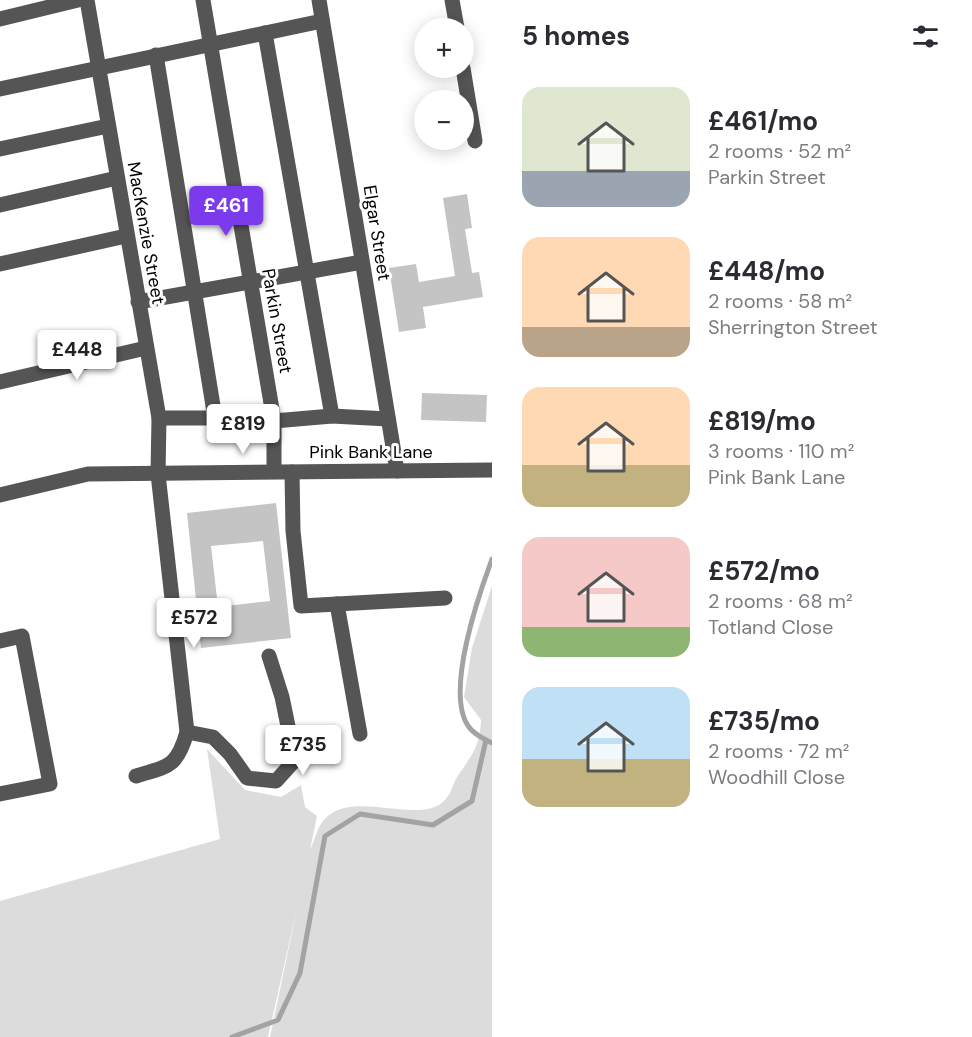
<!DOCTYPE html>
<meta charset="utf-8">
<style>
body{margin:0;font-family:"DM Sans",sans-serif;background:#f7f7f7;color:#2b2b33;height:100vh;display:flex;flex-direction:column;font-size:22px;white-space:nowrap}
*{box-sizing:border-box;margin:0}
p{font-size:20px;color:#7c7c81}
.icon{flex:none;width:33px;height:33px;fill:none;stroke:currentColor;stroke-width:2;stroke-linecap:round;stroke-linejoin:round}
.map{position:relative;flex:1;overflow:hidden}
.drawer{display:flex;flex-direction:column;background:#fff;width:480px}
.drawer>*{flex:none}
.controls{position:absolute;left:414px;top:18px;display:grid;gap:12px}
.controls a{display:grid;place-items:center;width:60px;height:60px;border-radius:50%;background:#fff;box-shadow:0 3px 15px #0003;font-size:30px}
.price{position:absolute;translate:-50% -51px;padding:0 14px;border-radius:6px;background:#fff;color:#222;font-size:20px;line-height:39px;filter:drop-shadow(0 2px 3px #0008)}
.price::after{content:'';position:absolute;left:50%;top:36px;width:18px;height:14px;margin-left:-9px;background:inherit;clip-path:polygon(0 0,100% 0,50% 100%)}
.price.current{background:#7c3aed;color:#fff}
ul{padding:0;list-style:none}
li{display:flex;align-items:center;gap:18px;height:150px;padding:0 30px}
li span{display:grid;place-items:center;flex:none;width:168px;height:120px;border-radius:18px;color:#555}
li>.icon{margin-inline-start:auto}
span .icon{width:72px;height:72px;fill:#fffc;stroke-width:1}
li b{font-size:26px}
h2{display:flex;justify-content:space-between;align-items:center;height:72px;padding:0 30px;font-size:26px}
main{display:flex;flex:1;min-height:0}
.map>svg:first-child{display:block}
.green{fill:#dcdcdc}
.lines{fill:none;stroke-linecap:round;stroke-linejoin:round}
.stream{stroke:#a3a3a3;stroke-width:5}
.building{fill:#c4c4c4;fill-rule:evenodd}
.minor{stroke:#555;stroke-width:15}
.labels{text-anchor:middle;stroke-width:6;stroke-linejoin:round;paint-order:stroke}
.street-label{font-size:18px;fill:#000;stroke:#fff}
</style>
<main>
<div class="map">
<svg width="492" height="1037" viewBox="0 0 492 1037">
<rect width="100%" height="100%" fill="#fff"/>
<path class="green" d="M492 586V1037H270L298 904 268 1037H0V901L220 839 207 749 245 790 281 797 301 785 305 807 317 816 310 850C314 842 316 832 321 824 344 787 409 822 439 805 451 798 452 784 459 774 473 754 480 745 481 720L464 697 472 648Z"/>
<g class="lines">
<g class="stream">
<path d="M492 559C479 594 444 694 469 727 473 733 485 740 492 743"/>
<path d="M232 1037 278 1020 300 973 325 836 360 814 433 825 472 801 486 740"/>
</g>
</g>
<g class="building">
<path d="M467 194 472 228 465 229 472 273 479 272 483 297 423 307 426 328 399 332 389 268 416 264 419 282 455 276 443 198Z"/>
<path d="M422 393 487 395 486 422 421 420Z"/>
<path d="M276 503 291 638 201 648 187 513ZM263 541 270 601 218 607 211 546Z"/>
</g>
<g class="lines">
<g class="minor">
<path d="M87 0 159 418 158 474 187 732C177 767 169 766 136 776"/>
<path d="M203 0 274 421V471"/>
<path d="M319 0 397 471"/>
<path d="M452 0 457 28"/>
<path d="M0 19 78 0"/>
<path d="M156 55 215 418 274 421 332 416 265 33"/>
<path d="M463 68 475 141"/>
<path d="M0 89 322 21"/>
<path d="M0 149 108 126"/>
<path d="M0 205 117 178"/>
<path d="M0 264 126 236"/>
<path d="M138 302 362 262"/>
<path d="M0 382 146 348"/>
<path d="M332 416 388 419"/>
<path d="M159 418H215"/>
<path d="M292 472 293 531 301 606 445 598"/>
<path d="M0 495 88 474 492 470"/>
<path d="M337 604 360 734"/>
<path d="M0 641 22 636 50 784 0 794"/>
<path d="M187 732 213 737 230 754 247 778 276 781 295 760 282 697 269 656"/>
</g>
</g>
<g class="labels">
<g class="street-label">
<text transform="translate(146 233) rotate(80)" y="6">MacKenzie Street</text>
<text transform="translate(377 233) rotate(81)" y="6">Elgar Street</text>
<text transform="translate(277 321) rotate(80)" y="6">Parkin Street</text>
<text x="371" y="458">Pink Bank Lane</text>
</g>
</g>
</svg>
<div class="controls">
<a>+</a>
<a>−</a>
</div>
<b class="price current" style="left:226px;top:237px">£461</b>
<b class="price" style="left:77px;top:381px">£448</b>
<b class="price" style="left:243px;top:455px">£819</b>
<b class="price" style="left:194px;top:649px">£572</b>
<b class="price" style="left:303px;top:776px">£735</b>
</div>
<section class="drawer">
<h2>5 homes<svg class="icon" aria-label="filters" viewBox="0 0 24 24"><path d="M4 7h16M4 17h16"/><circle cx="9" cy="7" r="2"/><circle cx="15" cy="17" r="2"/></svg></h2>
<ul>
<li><span style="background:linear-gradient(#dfe7d0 70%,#9aa5b1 0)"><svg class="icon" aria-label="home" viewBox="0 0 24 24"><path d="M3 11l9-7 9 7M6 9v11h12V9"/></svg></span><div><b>£461/mo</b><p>2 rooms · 52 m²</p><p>Parkin Street</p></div></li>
<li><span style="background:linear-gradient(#ffd9b3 75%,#b9a48a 0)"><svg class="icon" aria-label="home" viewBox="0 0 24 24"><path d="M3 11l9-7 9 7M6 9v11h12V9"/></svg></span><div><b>£448/mo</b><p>2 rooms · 58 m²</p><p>Sherrington Street</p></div></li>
<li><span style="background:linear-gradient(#ffd9b3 65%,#c2b280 0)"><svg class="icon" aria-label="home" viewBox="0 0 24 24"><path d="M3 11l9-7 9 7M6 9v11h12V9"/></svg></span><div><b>£819/mo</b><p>3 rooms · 110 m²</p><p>Pink Bank Lane</p></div></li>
<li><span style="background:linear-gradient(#f6c9c9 75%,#8fb573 0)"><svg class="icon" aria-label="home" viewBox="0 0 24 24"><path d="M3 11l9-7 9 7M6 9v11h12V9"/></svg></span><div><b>£572/mo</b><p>2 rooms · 68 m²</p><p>Totland Close</p></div></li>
<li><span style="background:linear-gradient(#bfe0f5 60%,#c2b280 0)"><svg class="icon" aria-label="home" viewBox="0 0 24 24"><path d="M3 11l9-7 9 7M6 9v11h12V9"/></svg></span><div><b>£735/mo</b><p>2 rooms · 72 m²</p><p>Woodhill Close</p></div></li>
</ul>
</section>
</main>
